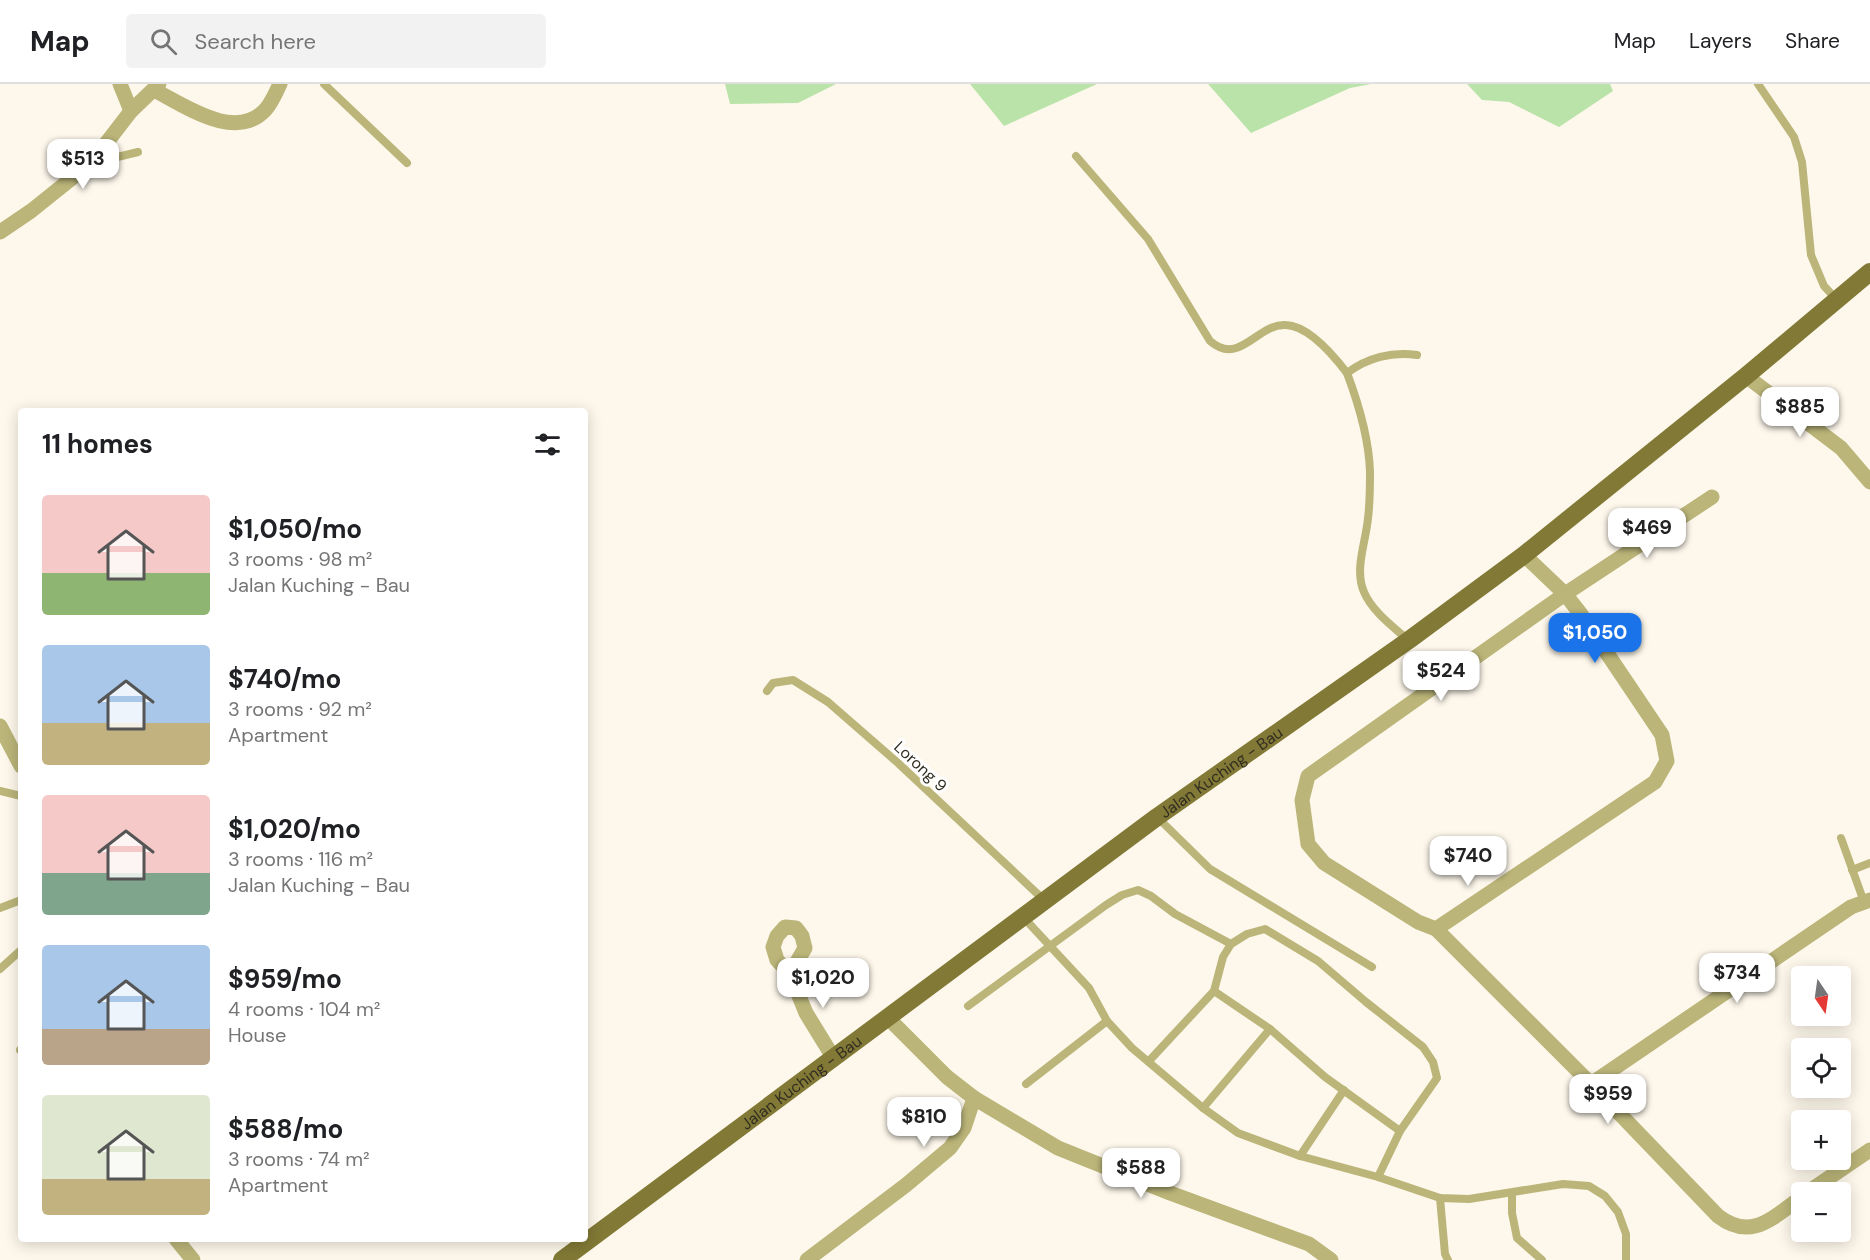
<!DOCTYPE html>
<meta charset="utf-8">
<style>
body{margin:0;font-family:"DM Sans",sans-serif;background:#f2f2f2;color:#202124;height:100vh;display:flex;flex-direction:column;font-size:22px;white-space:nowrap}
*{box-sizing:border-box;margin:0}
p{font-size:20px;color:#757577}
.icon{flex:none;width:33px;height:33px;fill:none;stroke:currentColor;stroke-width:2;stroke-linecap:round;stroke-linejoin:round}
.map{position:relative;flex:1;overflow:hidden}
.drawer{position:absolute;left:18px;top:324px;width:570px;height:834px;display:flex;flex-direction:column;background:#fff;border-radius:6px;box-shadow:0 3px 15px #0003}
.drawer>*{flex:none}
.needle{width:39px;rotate:167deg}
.controls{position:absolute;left:1791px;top:882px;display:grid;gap:12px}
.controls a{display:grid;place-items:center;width:60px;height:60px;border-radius:6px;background:#fff;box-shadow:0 3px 15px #0003;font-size:30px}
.price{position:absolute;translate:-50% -51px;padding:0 14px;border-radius:12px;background:#fff;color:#222;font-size:20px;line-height:39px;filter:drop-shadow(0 2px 3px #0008)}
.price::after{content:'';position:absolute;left:50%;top:36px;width:18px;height:14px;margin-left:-9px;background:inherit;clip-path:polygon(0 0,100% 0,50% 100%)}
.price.on{background:#1a73e8;color:#fff}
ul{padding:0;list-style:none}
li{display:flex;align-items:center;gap:18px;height:150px;padding:0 24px}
li span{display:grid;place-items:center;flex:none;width:168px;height:120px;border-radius:6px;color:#555}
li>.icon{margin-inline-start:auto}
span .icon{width:72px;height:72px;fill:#fffc;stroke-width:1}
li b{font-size:26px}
h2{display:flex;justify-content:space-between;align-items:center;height:72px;padding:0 24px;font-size:26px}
header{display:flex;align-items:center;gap:36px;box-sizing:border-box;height:84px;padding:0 30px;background:#fff;border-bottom:2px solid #e0e0e0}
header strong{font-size:28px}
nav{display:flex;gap:33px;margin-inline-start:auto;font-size:21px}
.search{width:420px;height:54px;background:#f2f2f2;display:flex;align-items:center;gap:15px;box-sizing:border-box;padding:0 21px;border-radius:6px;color:#757577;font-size:22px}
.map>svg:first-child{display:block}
.green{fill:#bae3a9}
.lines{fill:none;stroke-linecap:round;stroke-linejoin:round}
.service{stroke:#bbb579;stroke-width:8}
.minor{stroke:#bbb579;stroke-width:15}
.primary{stroke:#817935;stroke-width:18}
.labels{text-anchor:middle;stroke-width:6;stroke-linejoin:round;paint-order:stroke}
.street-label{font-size:16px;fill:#332e22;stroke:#fff}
</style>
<header>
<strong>Map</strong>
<div class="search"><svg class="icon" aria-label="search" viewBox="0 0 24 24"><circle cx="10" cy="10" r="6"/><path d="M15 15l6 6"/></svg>Search here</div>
<nav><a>Map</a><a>Layers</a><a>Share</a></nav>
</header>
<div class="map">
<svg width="1870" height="1176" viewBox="0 0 1870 1176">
<rect width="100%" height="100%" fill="#fef8ec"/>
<g class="green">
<path d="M725 0H836L798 19 730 20Z"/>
<path d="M970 0H1097L1004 42Z"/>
<path d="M1208 0H1371L1350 4 1251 49Z"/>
<path d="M1467 0H1610L1613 7 1559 43 1509 18 1482 16Z"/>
</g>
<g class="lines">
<g class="service">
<path d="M324 0 407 79"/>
<path d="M1758 0 1794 53 1802 78 1811 171 1824 202 1837 216"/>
<path d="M1076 72 1148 155 1210 257C1240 283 1257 239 1286 241 1309 242 1334 272 1347 289"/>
<path d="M93 79 138 68"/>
<path d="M1407 555C1392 542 1372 527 1364 508 1354 485 1366 458 1368 434 1370 419 1370 403 1370 388 1369 354 1359 321 1347 289 1367 274 1392 267 1417 271"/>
<path d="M767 607 773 599 793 596 828 618 898 679 1044 816"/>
<path d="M0 707 21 712"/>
<path d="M1158 734 1210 785 1372 883"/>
<path d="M1841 754 1864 818"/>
<path d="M1852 786 1870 779"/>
<path d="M0 824 21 816"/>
<path d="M1024 834 1089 904 1107 937 1132 964 1203 1024 1238 1049 1300 1072 1378 1093 1440 1114 1469 1115 1563 1100 1589 1102 1605 1112 1618 1128 1626 1150V1176"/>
<path d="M0 885 21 866"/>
<path d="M968 922 1106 821 1122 811 1138 806 1151 812 1175 830 1231 860 1247 850 1265 845 1318 877 1366 918 1423 963 1433 978 1437 994 1400 1047 1378 1093"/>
<path d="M1270 945 1325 993 1400 1047"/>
<path d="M20 966H21"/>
<path d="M1149 977 1214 907 1223 873 1231 860"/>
<path d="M1026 1000 1107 937"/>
<path d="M1203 1024 1270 945 1214 907"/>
<path d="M1300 1072 1344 1006"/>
<path d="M1512 1109V1129L1517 1154 1542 1176"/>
<path d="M1440 1114 1445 1170 1448 1176"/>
</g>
<g class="minor">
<path d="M120 0 131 27"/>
<path d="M154 6C184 21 236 59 266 25 272 18 276 8 280 0"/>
<path d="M0 148 31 127 91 79 131 27 159 0"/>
<path d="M1746 292 1841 364 1870 398"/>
<path d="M1524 471 1565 510 1580 529 1662 651 1667 677 1655 698 1436 845 1418 838 1324 779 1308 760 1302 716 1308 692 1565 510 1712 413"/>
<path d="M0 642 21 682"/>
<path d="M1436 845 1591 1000 1718 1132C1752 1158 1773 1133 1802 1113"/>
<path d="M790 890 805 864 802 852 796 844 785 843 777 852 773 863 777 876 790 890 806 929 833 973"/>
<path d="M1591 1000 1851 823 1870 816"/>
<path d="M974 1014 1058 1064 1170 1109 1309 1160 1331 1176"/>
<path d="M1808 1108 1870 1066"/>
<path d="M176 1155 193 1176"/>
<path d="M807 1176 906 1101 950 1064 964 1044 974 1014 947 993 888 934"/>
</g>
<path class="primary" id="s1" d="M562 1176 1157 733 1409 556 1524 471 1746 292 1870 188"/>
</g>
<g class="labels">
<g class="street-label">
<text transform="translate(921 682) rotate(43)" y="6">Lorong 9</text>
<text dy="6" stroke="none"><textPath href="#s1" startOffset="820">Jalan Kuching - Bau</textPath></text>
<text dy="6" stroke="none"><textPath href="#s1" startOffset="298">Jalan Kuching - Bau</textPath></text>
</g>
</g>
</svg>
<div class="controls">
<a><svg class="needle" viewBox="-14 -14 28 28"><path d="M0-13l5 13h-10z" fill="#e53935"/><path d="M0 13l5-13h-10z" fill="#757577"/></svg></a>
<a><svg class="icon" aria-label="locate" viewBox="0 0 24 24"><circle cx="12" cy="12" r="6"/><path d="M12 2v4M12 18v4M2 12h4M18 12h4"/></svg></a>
<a>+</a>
<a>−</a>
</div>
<b class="price" style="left:83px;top:106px">$513</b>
<b class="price" style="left:1800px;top:354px">$885</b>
<b class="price" style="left:1647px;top:475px">$469</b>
<b class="price on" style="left:1595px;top:580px">$1,050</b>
<b class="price" style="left:1441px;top:618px">$524</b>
<b class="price" style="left:1468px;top:803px">$740</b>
<b class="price" style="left:1737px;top:920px">$734</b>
<b class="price" style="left:823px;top:925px">$1,020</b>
<b class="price" style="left:1608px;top:1041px">$959</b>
<b class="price" style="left:924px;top:1064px">$810</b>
<b class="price" style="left:1141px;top:1115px">$588</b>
<section class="drawer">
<h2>11 homes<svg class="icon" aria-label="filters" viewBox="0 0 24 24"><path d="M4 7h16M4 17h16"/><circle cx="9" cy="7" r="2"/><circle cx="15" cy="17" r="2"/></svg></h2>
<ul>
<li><span style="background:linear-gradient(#f6c9c9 65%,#8fb573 0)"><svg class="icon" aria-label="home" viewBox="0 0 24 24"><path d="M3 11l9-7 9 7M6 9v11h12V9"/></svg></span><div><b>$1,050/mo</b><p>3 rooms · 98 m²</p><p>Jalan Kuching - Bau</p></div></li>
<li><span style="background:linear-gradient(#a9c7e8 65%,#c2b280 0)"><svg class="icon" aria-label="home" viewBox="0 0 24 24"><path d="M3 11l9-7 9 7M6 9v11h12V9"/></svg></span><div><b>$740/mo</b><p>3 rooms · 92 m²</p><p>Apartment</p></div></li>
<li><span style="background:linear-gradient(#f6c9c9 65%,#7fa58c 0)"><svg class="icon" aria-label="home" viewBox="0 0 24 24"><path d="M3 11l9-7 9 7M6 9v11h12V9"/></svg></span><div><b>$1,020/mo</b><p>3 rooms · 116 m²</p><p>Jalan Kuching - Bau</p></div></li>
<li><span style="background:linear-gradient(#a9c7e8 70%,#b9a48a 0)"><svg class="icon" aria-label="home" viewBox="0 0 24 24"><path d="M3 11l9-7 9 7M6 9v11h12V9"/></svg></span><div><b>$959/mo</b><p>4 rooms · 104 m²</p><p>House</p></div></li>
<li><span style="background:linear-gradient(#dfe7d0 70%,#c2b280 0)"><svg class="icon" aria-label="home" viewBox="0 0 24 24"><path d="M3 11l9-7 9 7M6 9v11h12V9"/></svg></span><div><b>$588/mo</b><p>3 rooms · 74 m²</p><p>Apartment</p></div></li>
</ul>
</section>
</div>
